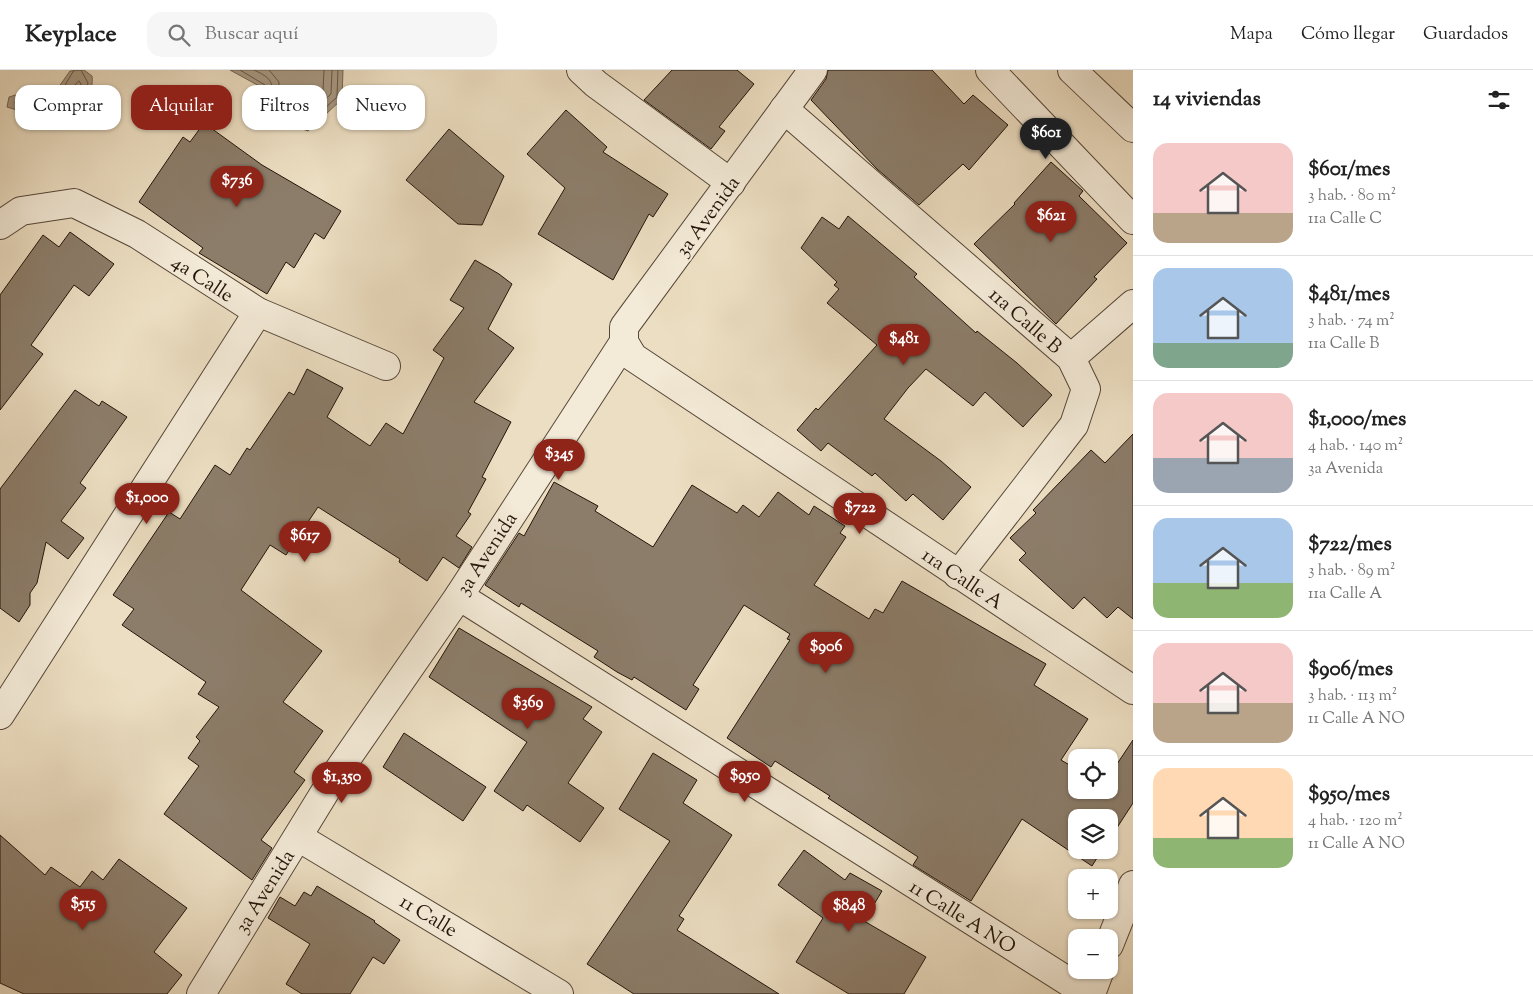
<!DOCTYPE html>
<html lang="es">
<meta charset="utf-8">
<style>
body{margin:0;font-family:"Sorts Mill Goudy",serif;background:#f6f6f6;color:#222;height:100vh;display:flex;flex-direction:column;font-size:19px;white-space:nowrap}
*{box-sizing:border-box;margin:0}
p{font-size:16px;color:#767676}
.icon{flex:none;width:28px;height:28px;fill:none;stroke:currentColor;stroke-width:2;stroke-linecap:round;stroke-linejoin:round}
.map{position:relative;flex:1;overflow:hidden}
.details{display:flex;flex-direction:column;background:#fff;width:400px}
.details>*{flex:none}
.guide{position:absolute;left:15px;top:15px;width:475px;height:45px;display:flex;gap:10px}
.fabs{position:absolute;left:1068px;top:679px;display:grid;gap:10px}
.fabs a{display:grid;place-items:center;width:50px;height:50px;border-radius:10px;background:#fff;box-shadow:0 1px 4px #0004;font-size:25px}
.price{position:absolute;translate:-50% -42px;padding:0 11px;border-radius:18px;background:#8f2418;color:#fff;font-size:16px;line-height:32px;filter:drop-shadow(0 1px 2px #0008)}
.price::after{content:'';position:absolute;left:50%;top:30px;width:15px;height:11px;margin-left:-8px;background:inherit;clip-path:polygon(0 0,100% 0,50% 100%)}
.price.active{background:#222;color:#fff}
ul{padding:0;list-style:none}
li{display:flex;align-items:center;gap:15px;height:125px;padding:0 20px}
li+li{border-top:1px solid #e0e0e0}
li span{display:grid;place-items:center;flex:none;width:140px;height:100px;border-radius:15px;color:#555}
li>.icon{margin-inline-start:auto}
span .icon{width:60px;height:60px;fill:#fffc;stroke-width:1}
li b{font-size:21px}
h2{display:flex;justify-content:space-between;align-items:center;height:60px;padding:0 20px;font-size:21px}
.tag{padding:0 18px;border-radius:15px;background:#fff;box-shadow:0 1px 4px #0004;font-size:18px;line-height:45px}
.tag.active{background:#8f2418;color:#fff}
header{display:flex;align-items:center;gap:30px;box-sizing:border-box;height:70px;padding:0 25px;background:#fff;border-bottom:1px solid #e0e0e0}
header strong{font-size:24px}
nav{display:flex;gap:28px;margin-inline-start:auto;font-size:18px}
.search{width:350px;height:45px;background:#f6f6f6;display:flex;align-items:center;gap:12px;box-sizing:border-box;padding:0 18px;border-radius:15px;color:#767676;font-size:19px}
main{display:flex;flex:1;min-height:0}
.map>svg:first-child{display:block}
.water{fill:#a89983;stroke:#736453}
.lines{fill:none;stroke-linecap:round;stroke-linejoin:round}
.shore{stroke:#665646;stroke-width:1}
.building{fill:#8c7d6a;stroke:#23140a}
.minor-casing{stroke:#554638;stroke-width:30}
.tertiary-casing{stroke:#554638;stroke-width:30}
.minor{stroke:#f3ead7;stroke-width:28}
.tertiary{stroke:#f3ead7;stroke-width:28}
.labels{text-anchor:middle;stroke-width:4;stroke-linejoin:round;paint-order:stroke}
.street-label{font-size:20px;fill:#23140a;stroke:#f3ead7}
</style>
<header>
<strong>Keyplace</strong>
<div class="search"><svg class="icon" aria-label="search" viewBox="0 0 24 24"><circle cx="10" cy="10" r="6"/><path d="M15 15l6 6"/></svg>Buscar aquí</div>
<nav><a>Mapa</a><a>Cómo llegar</a><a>Guardados</a></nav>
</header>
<main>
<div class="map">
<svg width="1133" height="924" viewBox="0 0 1133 924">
<rect width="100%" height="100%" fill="#ecdec2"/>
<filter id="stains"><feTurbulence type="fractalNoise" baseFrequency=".004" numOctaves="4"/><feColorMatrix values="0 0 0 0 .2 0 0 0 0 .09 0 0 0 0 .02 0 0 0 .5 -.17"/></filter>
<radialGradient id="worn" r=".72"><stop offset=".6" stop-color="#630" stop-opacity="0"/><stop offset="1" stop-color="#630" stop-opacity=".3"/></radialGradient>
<g class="water">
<path d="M84 0 92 6C93 14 91 21 88 29 79 63 54 61 26 51L20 41 7 37 9 27 26 22 34 17 58 18 70 1Z"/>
<path d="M230 0H343L342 29 308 61 246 37 261 17Z"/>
</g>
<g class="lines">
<g class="shore">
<path d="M74 0 61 22H36L16 30 15 33C24 38 22 40 29 46 39 56 69 56 77 43 83 34 85 23 88 13L81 0"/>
<path d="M240 0 265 15V21L256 33 257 36 307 55 337 27 338 0"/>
<path d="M254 0C262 4 275 9 271 21 270 26 267 28 266 33L305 48 331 24 332 0"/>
<path d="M269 0 279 12 278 29 303 39 323 21 324 0"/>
<path d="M79 11 81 14 71 41C57 47 47 48 33 41L31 33 38 29 63 28Z"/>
</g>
</g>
<g class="building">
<path d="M672 0H737L754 14 719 57 725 61 711 79 644 30Z"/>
<path d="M828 0H932L964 34 973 25 1008 55 969 100 963 94 919 135 877 99 811 30 826 9Z"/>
<path d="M566 40 607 77 603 82 668 124 653 147 649 144 613 210 538 164 565 118 527 84Z"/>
<path d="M204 53 262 95 341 141 324 169 315 163 294 198 286 192 267 224 199 183 203 178 139 132 183 67 190 72Z"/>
<path d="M449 59 504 106 482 155 458 154 406 110Z"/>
<path d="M1051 92 1083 121 1079 126 1127 173 1094 207 1097 209 1056 254 974 174 1015 134 1014 133Z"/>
<path d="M848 146 917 204 914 207 976 263 977 261 1017 293 1052 325 1023 357 985 322 973 336 926 299 908 318 884 349 941 391 971 417 943 450 913 424 906 431 875 403 872 406 828 373 821 381 797 360 816 338 818 340 877 275 827 233 839 219 834 215 837 212 801 178 822 147 839 159Z"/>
<path d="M70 162 114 194 89 226 74 215 31 275 43 284 0 340V225L43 165 59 177Z"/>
<path d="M475 190 499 204 512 214 488 259 514 278 474 332 511 352 482 407 486 409 468 442 471 444 456 466 472 477 459 498 443 487 427 511 399 492 400 489 318 437 286 485 270 475 241 520 322 581 283 632 323 661 294 702 305 710 261 770 272 778 252 810 164 744 199 696 188 688 200 671 196 667 219 637 198 624 206 612 122 555 134 539 113 525 169 442 180 449 215 395 230 405 247 378 250 380 289 322 294 325 307 299 343 318 327 347 370 376 386 353 403 364 444 288 433 280 464 238 450 230Z"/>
<path d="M75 320 99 336 102 331 127 347 80 413 86 418 61 451 84 468 68 489 46 472 37 513 30 523V535L19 552 0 538V419Z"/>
<path d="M1133 364V549L1118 537 1107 548 1084 527 1073 539 1019 490 1026 483 1010 468 1036 443 1033 440 1091 380 1105 393Z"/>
<path d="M554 412 598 436 595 441 653 477 692 415 737 443 743 435 759 447 778 422 809 445 814 436 845 456 840 463 846 467 814 515 869 549 875 539 883 543 902 511 1046 594 1034 615 1088 649 1061 690 1076 699V720H1109V706L1133 670V733L1109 770V748H1076V780H1102L1092 796 1022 749 971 831 913 795 918 787 828 728 830 726 775 691 771 697 727 668 790 570 787 569 790 564 744 535 693 615 699 619 686 640 634 607 632 610 617 602 594 587 598 581 521 533 519 537 485 515 519 463 524 466Z"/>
<path d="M459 558 592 637 583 649 602 662 568 713 604 738 580 772 527 735 523 741 494 721 527 672 429 607Z"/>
<path d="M404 663 486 717 463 751 383 697Z"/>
<path d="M653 683 697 710 683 733 732 765 679 846 684 849 677 860 779 924H634L587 894 670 771 619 739Z"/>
<path d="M0 765 45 805 51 797 80 817 92 801 103 810 119 789 187 838 154 882 182 905 167 924H24L0 913Z"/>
<path d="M804 780 845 810 850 803 882 821 864 851 926 887 904 924H849L796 892 823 848 778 815Z"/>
<path d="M317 816 375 851 374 852 400 870 384 894 373 887 350 924H302L286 914 310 874 268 848 280 827 295 836 304 822 311 826Z"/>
</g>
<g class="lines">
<defs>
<g id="minor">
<path d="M581 0 596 14 731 113"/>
<path d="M990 0 1133 150"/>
<path d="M1072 0 1133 58"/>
<path d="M784 39 1071 288 1086 319 1074 355 958 505"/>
<path d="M0 155 21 141 74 133 137 164 258 242 386 296"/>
<path d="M624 272 633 287 1133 620"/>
<path d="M1071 288 1133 234"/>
<path d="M459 526 1088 924"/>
<path d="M0 645 258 242"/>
<path d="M298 767 559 924"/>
<path d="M201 924 336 704 459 526 624 272V257L813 0"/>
</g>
<g id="tertiary">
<path d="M1109 875 1133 815"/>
<path d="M1091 924 1100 900"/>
</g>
</defs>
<use href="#minor" class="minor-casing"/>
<use href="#tertiary" class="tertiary-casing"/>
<use href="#minor" class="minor"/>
<use href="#tertiary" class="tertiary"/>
</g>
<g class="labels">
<g class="street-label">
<text transform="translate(707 146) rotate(-54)" y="7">3a Avenida</text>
<text transform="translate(203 208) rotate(33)" y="7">4a Calle</text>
<text transform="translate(1026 250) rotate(41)" y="7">11a Calle B</text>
<text transform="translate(486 483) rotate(-57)" y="7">3a Avenida</text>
<text transform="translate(963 508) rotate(34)" y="7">11a Calle A</text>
<text transform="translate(264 821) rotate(-58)" y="7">3a Avenida</text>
<text transform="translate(429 845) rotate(31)" y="7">11 Calle</text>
<text transform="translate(963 846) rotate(32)" y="7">11 Calle A NO</text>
</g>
</g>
<rect width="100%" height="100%" filter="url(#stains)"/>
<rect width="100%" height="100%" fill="url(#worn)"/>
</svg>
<div class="fabs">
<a><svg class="icon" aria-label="locate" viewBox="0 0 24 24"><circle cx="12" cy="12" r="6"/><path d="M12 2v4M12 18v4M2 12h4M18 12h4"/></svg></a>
<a><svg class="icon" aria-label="layers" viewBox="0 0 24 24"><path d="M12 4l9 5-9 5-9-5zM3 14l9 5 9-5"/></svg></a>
<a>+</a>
<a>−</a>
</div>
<b class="price active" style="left:1046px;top:90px">$601</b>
<b class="price" style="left:237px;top:138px">$736</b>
<b class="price" style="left:1051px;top:173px">$621</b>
<b class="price" style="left:904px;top:296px">$481</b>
<b class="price" style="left:559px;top:411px">$345</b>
<b class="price" style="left:147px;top:455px">$1,000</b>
<b class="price" style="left:860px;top:465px">$722</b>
<b class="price" style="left:305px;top:493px">$617</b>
<b class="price" style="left:826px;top:604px">$906</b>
<b class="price" style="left:528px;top:660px">$369</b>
<b class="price" style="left:745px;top:733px">$950</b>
<b class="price" style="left:342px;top:734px">$1,350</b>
<b class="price" style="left:83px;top:861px">$515</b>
<b class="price" style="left:849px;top:863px">$848</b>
<div class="guide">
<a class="tag">Comprar</a>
<a class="tag active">Alquilar</a>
<a class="tag">Filtros</a>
<a class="tag">Nuevo</a>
</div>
</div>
<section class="details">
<h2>14 viviendas<svg class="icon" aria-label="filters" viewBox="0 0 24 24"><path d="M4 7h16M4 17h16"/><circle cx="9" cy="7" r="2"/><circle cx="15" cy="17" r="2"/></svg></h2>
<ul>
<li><span style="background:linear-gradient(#f6c9c9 70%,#b9a48a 0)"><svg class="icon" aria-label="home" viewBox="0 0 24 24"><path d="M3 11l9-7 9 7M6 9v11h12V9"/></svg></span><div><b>$601/mes</b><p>3 hab. · 80 m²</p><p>11a Calle C</p></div></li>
<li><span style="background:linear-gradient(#a9c7e8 75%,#7fa58c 0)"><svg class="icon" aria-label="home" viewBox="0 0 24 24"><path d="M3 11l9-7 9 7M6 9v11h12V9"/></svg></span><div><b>$481/mes</b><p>3 hab. · 74 m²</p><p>11a Calle B</p></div></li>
<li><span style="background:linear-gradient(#f6c9c9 65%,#9aa5b1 0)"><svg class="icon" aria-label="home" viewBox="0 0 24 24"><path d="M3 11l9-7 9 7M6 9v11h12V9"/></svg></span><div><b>$1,000/mes</b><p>4 hab. · 140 m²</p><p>3a Avenida</p></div></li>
<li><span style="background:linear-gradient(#a9c7e8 65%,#8fb573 0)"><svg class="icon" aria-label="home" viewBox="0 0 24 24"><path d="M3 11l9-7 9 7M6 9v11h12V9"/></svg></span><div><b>$722/mes</b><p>3 hab. · 89 m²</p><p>11a Calle A</p></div></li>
<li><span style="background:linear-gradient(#f6c9c9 60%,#b9a48a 0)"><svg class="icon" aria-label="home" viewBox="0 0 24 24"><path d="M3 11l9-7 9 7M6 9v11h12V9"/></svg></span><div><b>$906/mes</b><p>3 hab. · 113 m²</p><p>11 Calle A NO</p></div></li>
<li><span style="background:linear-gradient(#ffd9b3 70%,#8fb573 0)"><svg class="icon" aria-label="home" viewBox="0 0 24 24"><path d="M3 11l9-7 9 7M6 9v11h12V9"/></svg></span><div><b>$950/mes</b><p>4 hab. · 120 m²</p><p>11 Calle A NO</p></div></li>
</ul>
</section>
</main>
